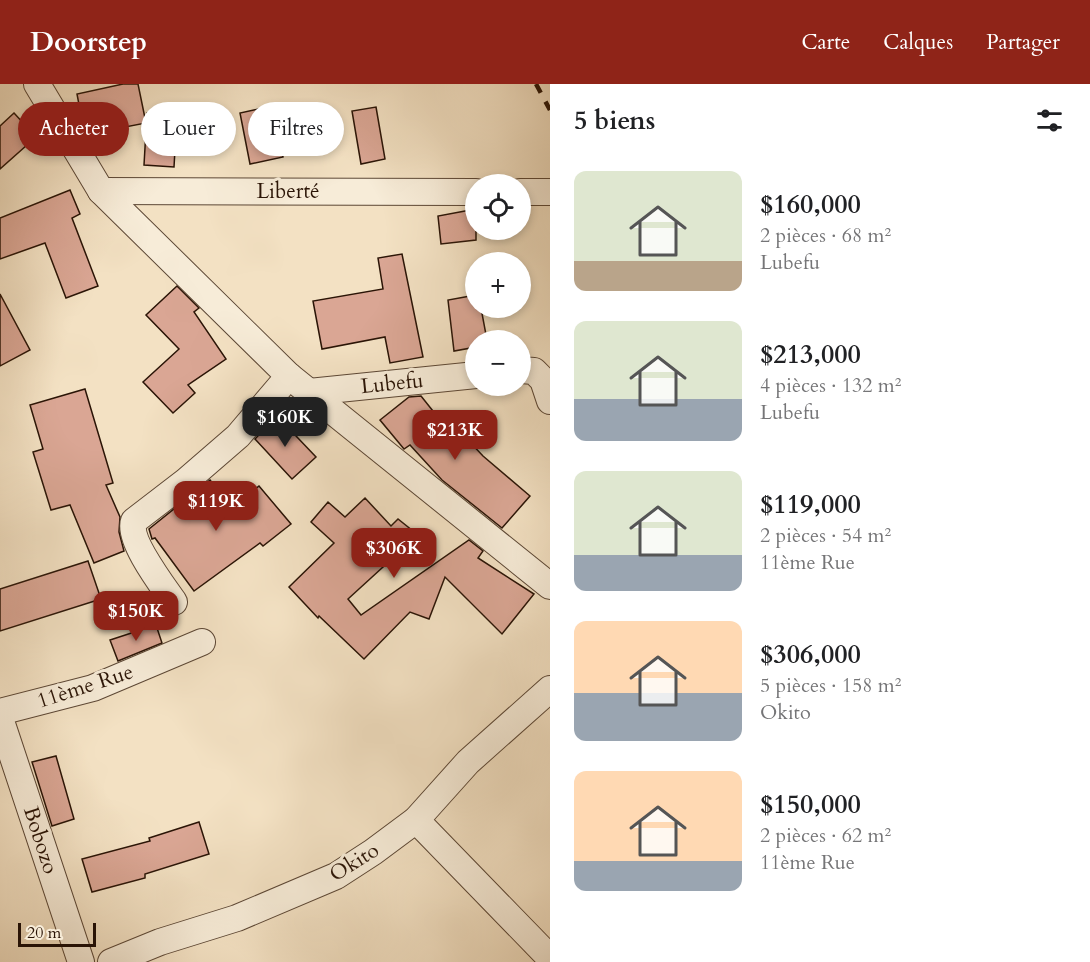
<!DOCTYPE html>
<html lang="fr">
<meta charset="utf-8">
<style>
body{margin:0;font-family:Cardo,serif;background:#f2f2f2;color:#202124;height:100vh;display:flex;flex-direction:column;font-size:22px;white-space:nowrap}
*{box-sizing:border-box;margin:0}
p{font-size:20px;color:#757577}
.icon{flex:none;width:33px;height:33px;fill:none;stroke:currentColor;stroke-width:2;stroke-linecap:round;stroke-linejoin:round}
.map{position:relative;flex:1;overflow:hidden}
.side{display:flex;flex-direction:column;background:#fff;width:540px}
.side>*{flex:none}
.guide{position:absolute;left:18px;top:18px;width:441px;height:54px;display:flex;gap:12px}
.fabs{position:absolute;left:465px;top:90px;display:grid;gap:12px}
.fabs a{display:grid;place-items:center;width:66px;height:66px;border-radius:50%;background:#fff;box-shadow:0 3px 9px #0003;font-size:30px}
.scale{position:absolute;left:18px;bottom:15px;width:78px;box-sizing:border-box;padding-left:6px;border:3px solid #2a1406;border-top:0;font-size:16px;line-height:21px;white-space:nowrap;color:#2a1406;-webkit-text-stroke:4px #f7ecd8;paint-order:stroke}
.price{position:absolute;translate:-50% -51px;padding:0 14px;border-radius:12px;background:#8f2418;color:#fff;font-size:20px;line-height:39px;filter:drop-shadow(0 2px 3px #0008)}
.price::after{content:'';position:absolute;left:50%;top:36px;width:18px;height:14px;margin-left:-9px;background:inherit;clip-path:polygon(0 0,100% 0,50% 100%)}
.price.on{background:#222;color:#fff}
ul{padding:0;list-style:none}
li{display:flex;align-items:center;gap:18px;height:150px;padding:0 24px}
li span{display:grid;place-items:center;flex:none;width:168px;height:120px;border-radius:12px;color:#555}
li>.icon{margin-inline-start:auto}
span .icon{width:72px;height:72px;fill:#fffc;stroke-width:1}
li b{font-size:26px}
h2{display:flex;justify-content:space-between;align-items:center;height:72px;padding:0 24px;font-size:26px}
.chip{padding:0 21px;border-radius:27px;background:#fff;box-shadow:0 3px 9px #0003;font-size:21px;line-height:54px}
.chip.on{background:#8f2418;color:#fff}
header{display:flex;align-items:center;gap:36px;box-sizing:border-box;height:84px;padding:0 30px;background:#8f2418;color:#fff}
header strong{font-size:28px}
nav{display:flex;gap:33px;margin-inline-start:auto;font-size:21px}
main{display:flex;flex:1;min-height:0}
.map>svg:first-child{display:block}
.building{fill:#daa694;stroke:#2a1406;stroke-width:1.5}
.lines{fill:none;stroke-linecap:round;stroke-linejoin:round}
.minor-casing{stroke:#5c4735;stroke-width:28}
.minor{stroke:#f7ecd8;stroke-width:26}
.rail{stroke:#2a1406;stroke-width:4.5;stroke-dasharray:10 10;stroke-linecap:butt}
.labels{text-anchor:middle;stroke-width:6;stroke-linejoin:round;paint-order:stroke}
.street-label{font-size:21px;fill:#2a1406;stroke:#f7ecd8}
</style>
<header>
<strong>Doorstep</strong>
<nav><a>Carte</a><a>Calques</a><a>Partager</a></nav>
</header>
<main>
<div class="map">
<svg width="550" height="878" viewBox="0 0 550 878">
<rect width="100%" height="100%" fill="#f3e1c3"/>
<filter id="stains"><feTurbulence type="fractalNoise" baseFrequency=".00333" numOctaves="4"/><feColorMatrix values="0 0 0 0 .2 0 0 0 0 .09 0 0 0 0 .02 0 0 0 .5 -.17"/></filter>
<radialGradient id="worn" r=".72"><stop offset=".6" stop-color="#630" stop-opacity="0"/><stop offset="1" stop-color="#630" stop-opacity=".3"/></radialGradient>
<g class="building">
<path d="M123 0H138L146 39 115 45 114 42 84 47 77 10Z"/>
<path d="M273 22 283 73 250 80 240 29Z"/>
<path d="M376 23 385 75 361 80 352 27Z"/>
<path d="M14 29 36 53 0 85V42Z"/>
<path d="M147 29 177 31 174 83 144 81Z"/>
<path d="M70 106 80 130 72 134 98 202 66 214 45 159 0 175V134Z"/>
<path d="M476 125V156L441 160 438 132Z"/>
<path d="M402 170 423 273 390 279 385 253 322 265 313 217 383 205 378 174Z"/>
<path d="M177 202 199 224 194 228 226 275 188 301 195 309 173 329 143 298 179 265 146 231Z"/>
<path d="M0 210 30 266 0 282Z"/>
<path d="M476 211V224H481L487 256H476V263L454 267 448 216Z"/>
<path d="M85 305 113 399 106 401 120 433 119 448 124 467 94 479 70 421 51 426 33 368 43 365 30 321Z"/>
<path d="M421 312 460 361 467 355 483 372 530 412 502 444 442 396 410 361 404 365 380 336 409 313Z"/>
<path d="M277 332 316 373 292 395 255 355Z"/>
<path d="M210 396 232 424 259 402 291 440 263 462 260 459 194 507 155 454 152 455 149 445Z"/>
<path d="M365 414 391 442 398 435 418 451 348 515 361 531 469 456 483 467 478 474 534 510 502 550 445 493 429 535 410 528 364 575 319 532 318 534 289 503 334 459 311 438 328 418 345 433Z"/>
<path d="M88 477 101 515 0 547V505Z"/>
<path d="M156 541 162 559 118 577 110 556Z"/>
<path d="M56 672 74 735 52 742 32 678Z"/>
<path d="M199 738 209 770 145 790V794L92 808 82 775 150 757 149 754Z"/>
</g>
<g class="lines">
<defs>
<g id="minor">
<path d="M37 0 101 107 289 292 550 502"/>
<path d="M101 107 476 108"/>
<path d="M520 108H550"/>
<path d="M520 286 534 287 543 296 550 317"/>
<path d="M309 308 476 291"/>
<path d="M174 518C163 502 127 455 134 437L186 397 238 352 289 292"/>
<path d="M0 628 93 604 202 558"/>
<path d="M0 634 81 878"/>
<path d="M416 736 550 874"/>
<path d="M111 878 160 858 237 834 336 792 373 768 416 736 468 678 550 605"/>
</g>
</defs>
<use href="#minor" class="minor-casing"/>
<use href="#minor" class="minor"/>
<path class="rail" d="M536 0 550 26"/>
</g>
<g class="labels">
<g class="street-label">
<text x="288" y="114">Liberté</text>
<text transform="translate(392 299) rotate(-6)" y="7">Lubefu</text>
<text transform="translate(85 602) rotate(-18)" y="7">11ème Rue</text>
<text transform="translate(41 756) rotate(72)" y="7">Bobozo</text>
<text transform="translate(354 778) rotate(-32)" y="7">Okito</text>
</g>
</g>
<rect width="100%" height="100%" filter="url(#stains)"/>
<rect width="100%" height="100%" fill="url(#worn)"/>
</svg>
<div class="fabs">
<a><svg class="icon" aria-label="locate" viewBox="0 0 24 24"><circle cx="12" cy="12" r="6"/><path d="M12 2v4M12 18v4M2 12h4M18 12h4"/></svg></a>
<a>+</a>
<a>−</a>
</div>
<div class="scale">20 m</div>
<b class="price on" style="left:285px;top:364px">$160K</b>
<b class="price" style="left:455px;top:377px">$213K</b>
<b class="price" style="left:216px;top:448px">$119K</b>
<b class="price" style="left:394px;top:495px">$306K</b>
<b class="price" style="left:136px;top:558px">$150K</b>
<div class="guide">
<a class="chip on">Acheter</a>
<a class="chip">Louer</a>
<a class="chip">Filtres</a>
</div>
</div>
<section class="side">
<h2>5 biens<svg class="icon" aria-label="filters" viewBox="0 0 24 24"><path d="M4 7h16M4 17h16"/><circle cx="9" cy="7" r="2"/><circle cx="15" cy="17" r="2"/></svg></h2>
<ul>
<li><span style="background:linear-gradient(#dfe7d0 75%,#b9a48a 0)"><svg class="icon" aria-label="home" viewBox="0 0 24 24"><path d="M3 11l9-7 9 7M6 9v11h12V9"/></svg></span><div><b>$160,000</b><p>2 pièces · 68 m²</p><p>Lubefu</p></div></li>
<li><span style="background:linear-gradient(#dfe7d0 65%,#9aa5b1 0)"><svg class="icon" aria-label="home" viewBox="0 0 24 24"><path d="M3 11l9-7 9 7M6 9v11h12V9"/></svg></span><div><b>$213,000</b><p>4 pièces · 132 m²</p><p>Lubefu</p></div></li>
<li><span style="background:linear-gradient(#dfe7d0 70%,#9aa5b1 0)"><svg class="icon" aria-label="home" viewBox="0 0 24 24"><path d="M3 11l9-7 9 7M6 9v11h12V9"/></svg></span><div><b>$119,000</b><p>2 pièces · 54 m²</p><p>11ème Rue</p></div></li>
<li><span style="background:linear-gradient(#ffd9b3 60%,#9aa5b1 0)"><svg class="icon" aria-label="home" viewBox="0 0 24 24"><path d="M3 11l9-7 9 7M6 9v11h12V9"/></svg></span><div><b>$306,000</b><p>5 pièces · 158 m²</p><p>Okito</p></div></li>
<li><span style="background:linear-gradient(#ffd9b3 75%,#9aa5b1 0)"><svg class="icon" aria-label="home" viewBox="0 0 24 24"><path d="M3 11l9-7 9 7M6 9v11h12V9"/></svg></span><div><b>$150,000</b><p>2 pièces · 62 m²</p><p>11ème Rue</p></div></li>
</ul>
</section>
</main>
